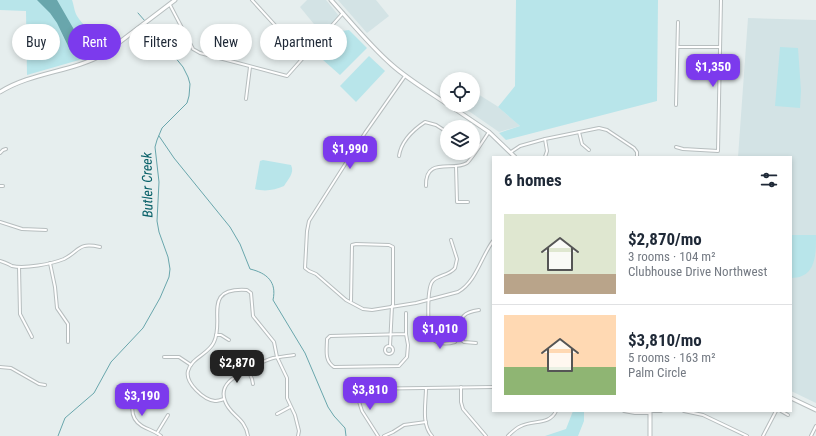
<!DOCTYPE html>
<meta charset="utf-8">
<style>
body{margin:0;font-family:"Roboto Condensed",sans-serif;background:#f2f2f3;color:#1f2937;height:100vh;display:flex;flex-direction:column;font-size:15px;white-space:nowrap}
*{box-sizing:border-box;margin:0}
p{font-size:13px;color:#747a83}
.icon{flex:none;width:22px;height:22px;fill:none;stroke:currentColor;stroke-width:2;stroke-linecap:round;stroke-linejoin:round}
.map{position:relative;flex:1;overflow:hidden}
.panel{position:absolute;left:492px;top:156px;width:300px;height:256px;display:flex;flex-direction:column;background:#fff;border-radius:0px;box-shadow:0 2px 6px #0003}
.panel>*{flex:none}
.banner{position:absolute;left:12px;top:24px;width:380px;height:36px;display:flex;gap:8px}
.fabs{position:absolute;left:440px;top:72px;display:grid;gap:8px}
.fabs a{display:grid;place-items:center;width:40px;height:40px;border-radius:50%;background:#fff;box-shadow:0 2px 6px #0003;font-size:20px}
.price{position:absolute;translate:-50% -34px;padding:0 9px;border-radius:8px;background:#7c3aed;color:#fff;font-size:13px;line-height:26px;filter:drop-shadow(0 1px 2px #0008)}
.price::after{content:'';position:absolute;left:50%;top:24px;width:12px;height:9px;margin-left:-6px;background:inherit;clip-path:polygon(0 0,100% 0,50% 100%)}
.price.selected{background:#222;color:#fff}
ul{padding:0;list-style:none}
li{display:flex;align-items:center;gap:12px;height:100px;padding:0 12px}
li+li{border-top:1px solid #e0e1e3}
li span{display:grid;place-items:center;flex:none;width:112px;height:80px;border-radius:0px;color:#555}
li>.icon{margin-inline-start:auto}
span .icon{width:48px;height:48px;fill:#fffc;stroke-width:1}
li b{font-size:17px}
h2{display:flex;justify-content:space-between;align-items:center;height:48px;padding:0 12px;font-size:17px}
.chip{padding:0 14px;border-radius:18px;background:#fff;box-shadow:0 2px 6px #0003;font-size:14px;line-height:36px}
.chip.selected{background:#7c3aed;color:#fff}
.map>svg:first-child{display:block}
.built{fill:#d3e3e5}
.green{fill:#b8e5ea}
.water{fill:#69a6ac}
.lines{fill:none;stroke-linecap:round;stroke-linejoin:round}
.stream{stroke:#69a6ac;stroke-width:1}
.street-casing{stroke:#b7bebf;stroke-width:4}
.secondary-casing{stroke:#b7bebf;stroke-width:5}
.street{stroke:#fff;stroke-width:2}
.secondary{stroke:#fff;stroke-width:3}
.labels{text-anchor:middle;stroke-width:3.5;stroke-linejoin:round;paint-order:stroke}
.water-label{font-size:14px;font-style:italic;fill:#096169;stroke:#e6eeee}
</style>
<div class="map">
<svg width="816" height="436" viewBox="0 0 816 436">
<rect width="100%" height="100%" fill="#e6eeee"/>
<g class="built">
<path d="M307 0H326L339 16 323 35 300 7Z"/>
<path d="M338 0H376L389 16 367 33Z"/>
<path d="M748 18 816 20V403L791 391V157H738Z"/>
<path d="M473 91 497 106 520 126 499 132 460 105H473Z"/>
</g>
<g class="green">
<path d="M0 0H72C74 5 74 11 77 16 88 33 97 30 100 54L27 75 26 11 0 10Z"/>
<path d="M516 0H658L657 101 506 140 499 133 520 126 498 107 515 86Z"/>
<path d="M349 30 367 48 340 75 314 52 334 32Z"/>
<path d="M780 47 798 48 801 91 800 108 775 106Z"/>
<path d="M369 56 385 71 356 102 340 86Z"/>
<path d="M263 160 291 165C295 173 288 179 284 186 275 190 265 192 255 189L260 161Z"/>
<path d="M791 235H816C816 255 816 278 791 278Z"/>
<path d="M573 411H584V421L578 436H545L566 429Z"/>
</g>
<path class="water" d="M37 0H57L76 33 91 40 93 45 92 47C85 51 78 53 70 50L57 23 50 13Z"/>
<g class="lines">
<g class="stream">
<path d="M138 13 145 21"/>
<path d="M159 136 174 158 230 227 240 244 250 269C267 273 277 282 273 300L305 353 328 407 334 416 345 428 346 436"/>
<path d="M58 436 65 418 94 393 111 362 143 328 160 298 169 277 170 269 168 257 159 232 157 221 159 182 155 147 157 140 162 128 187 103 189 96 190 84 188 77 183 67 147 23"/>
</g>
<defs>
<g id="street">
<path d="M252 0 304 57"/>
<path d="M170 5 193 49 200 53 287 76 343 13"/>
<path d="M294 45 305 46 313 45"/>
<path d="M678 47H720"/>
<path d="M405 76 365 133 309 221 307 231 305 268 309 271 316 274 346 300 363 309 372 310 416 303 458 292C476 282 481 257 493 241"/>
<path d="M246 99 250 67"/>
<path d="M676 105 678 22"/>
<path d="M579 132 582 144 589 150"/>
<path d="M545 139 547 151 545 157"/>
<path d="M473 141 479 145"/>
<path d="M676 147 683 149 718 151 721 0"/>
<path d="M511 152 520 146 545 139 599 128 607 130 634 148 637 152V157"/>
<path d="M0 153 3 150 6 149"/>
<path d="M399 156C401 142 413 130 425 122L436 125 447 132"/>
<path d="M456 166 457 202H468"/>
<path d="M0 186H3"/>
<path d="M426 186C425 156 453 172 467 163 472 159 484 139 489 132"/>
<path d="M0 222 22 229 46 230"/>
<path d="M451 240 457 259 455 268C449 276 436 275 432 282 427 290 427 331 432 338 437 345 448 344 455 342 467 327 451 314 479 310"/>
<path d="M0 261C4 262 8 264 12 266 25 269 51 264 64 259 80 251 77 242 100 247"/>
<path d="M50 263 55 287 57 308 68 324V342"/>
<path d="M19 267 20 314 32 337"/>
<path d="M351 301 352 245 356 244 389 245 393 247V306"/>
<path d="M406 334 330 336 327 339C327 350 324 360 334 367L399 366 407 357 408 345 406 334V313"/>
<path d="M216 335H221L229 340"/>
<path d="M458 337 464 342 476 343"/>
<circle cx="389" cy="350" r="4"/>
<path d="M390 346 392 306"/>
<path d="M164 357H179L191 365"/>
<path d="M0 367 11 368 39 384 45 385"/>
<path d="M248 370 252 379 253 384"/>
<path d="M139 387C132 399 127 417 142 426 149 430 155 431 161 436"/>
<path d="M461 387V402L463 409 486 436"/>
<path d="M426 388C426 403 421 424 432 436"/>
<path d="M224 399C221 400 218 401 215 401 204 400 185 383 188 371 191 358 209 354 214 342 225 320 201 287 247 290L251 293 253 316 274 342 277 357 287 378V398L295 415 299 431 298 436"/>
<path d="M624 411 635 413H650"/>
<path d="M653 411H661"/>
<path d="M684 411 703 415 747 436"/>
<path d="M781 411 788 415"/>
<path d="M277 414 290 407"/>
<path d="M157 433 168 415"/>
<path d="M248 436C245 417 230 416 225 401 218 383 238 375 250 369 257 365 265 360 273 358 279 357 287 356 294 355"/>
<path d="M378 436 362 411 355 389 493 387"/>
<path d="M384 436 393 432 404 425 426 422"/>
<path d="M508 436C512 432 516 428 521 426 533 420 550 425 556 411"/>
<path d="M763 436 776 411"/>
<path d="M811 436 816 426"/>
</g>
<g id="secondary">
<path d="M331 0C351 22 370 46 392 65 409 80 428 91 447 104"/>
<path d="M0 92C32 72 72 72 104 54L175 0"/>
<path d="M449 105 489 132 515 157"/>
<path d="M791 398 816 410"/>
<path d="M650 411V436"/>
</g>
</defs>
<use href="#street" class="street-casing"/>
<use href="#secondary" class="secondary-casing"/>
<use href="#street" class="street"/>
<use href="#secondary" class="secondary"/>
</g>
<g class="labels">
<g class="water-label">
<text transform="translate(147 185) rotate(-91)" y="5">Butler Creek</text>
</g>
</g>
</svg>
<div class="fabs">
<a><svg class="icon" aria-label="locate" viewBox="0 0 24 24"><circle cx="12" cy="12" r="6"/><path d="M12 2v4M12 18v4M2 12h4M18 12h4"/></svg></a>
<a><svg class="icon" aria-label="layers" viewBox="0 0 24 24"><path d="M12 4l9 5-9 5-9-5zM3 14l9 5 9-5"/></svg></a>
</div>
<b class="price" style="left:713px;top:88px">$1,350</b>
<b class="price" style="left:350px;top:170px">$1,990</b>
<b class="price" style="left:440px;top:350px">$1,010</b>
<b class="price selected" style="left:237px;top:384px">$2,870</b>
<b class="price" style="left:370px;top:411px">$3,810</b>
<b class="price" style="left:142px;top:417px">$3,190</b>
<div class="banner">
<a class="chip">Buy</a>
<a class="chip selected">Rent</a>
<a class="chip">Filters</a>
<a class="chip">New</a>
<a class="chip">Apartment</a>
</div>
<section class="panel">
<h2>6 homes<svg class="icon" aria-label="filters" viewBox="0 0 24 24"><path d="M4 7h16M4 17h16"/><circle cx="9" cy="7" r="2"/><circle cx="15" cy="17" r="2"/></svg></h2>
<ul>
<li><span style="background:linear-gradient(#dfe7d0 75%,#b9a48a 0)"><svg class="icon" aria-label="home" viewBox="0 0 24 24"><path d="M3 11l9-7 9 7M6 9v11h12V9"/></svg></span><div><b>$2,870/mo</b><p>3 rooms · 104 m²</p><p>Clubhouse Drive Northwest</p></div></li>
<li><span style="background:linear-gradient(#ffd9b3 65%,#8fb573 0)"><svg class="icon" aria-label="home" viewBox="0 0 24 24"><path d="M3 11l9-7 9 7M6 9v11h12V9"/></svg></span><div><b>$3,810/mo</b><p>5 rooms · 163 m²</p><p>Palm Circle</p></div></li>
</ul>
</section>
</div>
